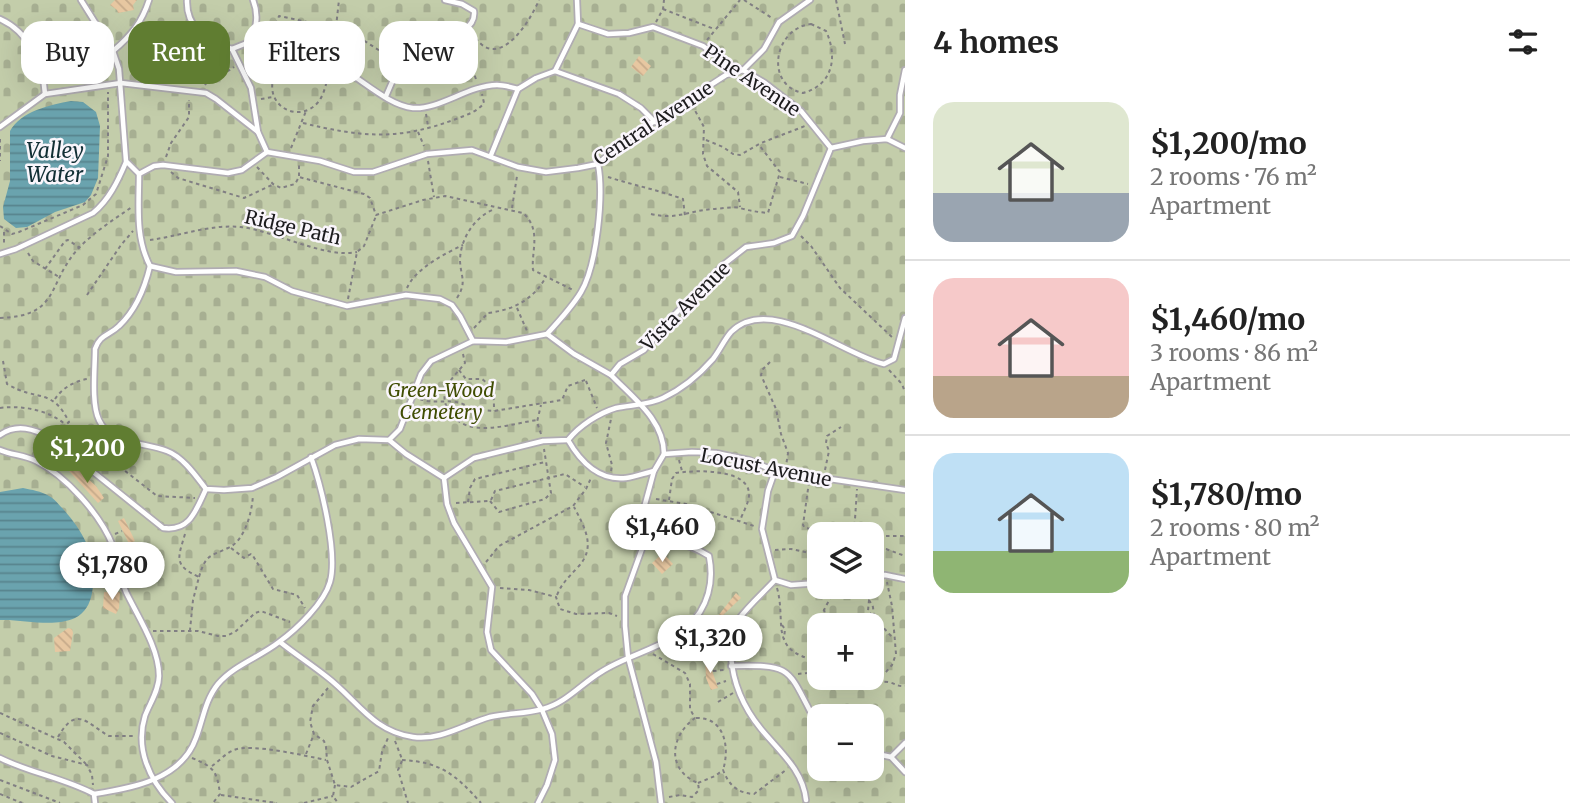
<!DOCTYPE html>
<meta charset="utf-8">
<style>
body{margin:0;font-family:Merriweather,serif;background:#f2f2f2;color:#222;height:100vh;display:flex;flex-direction:column;font-size:26px;white-space:nowrap}
*{box-sizing:border-box;margin:0}
p{font-size:23px;color:#767676}
.icon{flex:none;width:38px;height:38px;fill:none;stroke:currentColor;stroke-width:2;stroke-linecap:round;stroke-linejoin:round}
.map{position:relative;flex:1;overflow:hidden}
.drawer{display:flex;flex-direction:column;background:#fff;width:665px}
.drawer>*{flex:none}
.hud{position:absolute;left:21px;top:21px;width:665px;height:63px;display:flex;gap:14px}
.controls{position:absolute;left:807px;top:522px;display:grid;gap:14px}
.controls a{display:grid;place-items:center;width:77px;height:77px;border-radius:14px;background:#fff;box-shadow:0 7px 28px #0002;font-size:35px}
.price{position:absolute;translate:-50% -60px;padding:0 16px;border-radius:24px;background:#fff;color:#222;font-size:23px;line-height:46px;filter:drop-shadow(0 2px 4px #0008)}
.price::after{content:'';position:absolute;left:50%;top:42px;width:21px;height:16px;margin-left:-10px;background:inherit;clip-path:polygon(0 0,100% 0,50% 100%)}
.price.current{background:#607d31;color:#fff}
ul{padding:0;list-style:none}
li{display:flex;align-items:center;gap:21px;height:175px;padding:0 28px}
li+li{border-top:2px solid #e0e0e0}
li span{display:grid;place-items:center;flex:none;width:196px;height:140px;border-radius:21px;color:#555}
li>.icon{margin-inline-start:auto}
span .icon{width:84px;height:84px;fill:#fffc;stroke-width:1}
li b{font-size:30px}
h2{display:flex;justify-content:space-between;align-items:center;height:84px;padding:0 28px;font-size:30px}
.chip{padding:0 24px;border-radius:21px;background:#fff;box-shadow:0 7px 28px #0002;font-size:24px;line-height:63px}
.chip.current{background:#607d31;color:#fff}
main{display:flex;flex:1;min-height:0}
.map>svg:first-child{display:block}
.cemetery{fill:url(#cemetery-stones);fill-rule:evenodd}
.water{fill:url(#water-rules)}
.building{fill:url(#building-back-hatch)}
.lines{fill:none;stroke-linecap:round;stroke-linejoin:round}
.lane-casing{stroke:#b0acb2;stroke-width:8}
.path{stroke:#817f83;stroke-width:2;stroke-dasharray:3.5 3.5;stroke-linecap:butt}
.lane{stroke:#fff;stroke-width:4.5}
.labels{text-anchor:middle;stroke-width:5;stroke-linejoin:round;paint-order:stroke}
.street-label{font-size:19px;fill:#1d1c1e;stroke:#faf6fc}
.park-label{font-size:19px;font-style:italic;fill:#404d03;stroke:#faf6fc}
.water-label{font-size:21px;font-style:italic;fill:#122f35;stroke:#faf6fc}
</style>
<main>
<div class="map">
<svg width="905" height="803" viewBox="0 0 905 803">
<defs>
<pattern id="cemetery-stones" width="16" height="16" patternUnits="userSpaceOnUse" patternTransform="scale(1.75)"><rect width="16" height="16" fill="#c3cdaa"/><path d="M2 7V4a2 2 0 0 1 4 0v3zM10 15v-3a2 2 0 0 1 4 0v3z" fill="#a7af92"/></pattern>
<pattern id="water-rules" width="6" height="5" patternUnits="userSpaceOnUse" patternTransform="scale(1.75)"><rect width="6" height="5" fill="#6aa3ae"/><path d="M0 2.5h6" fill="none" stroke="#57848d"/></pattern>
<pattern id="building-back-hatch" width="6" height="6" patternUnits="userSpaceOnUse" patternTransform="scale(1.75)"><rect width="6" height="6" fill="#e7c7a1"/><path d="M-1 5l2 2M0 0l6 6M5-1l2 2" fill="none" stroke="#c6aa8a"/></pattern>
</defs>
<rect width="100%" height="100%" fill="#faf6fc"/>
<path class="cemetery" d="M0 0H905V803H0ZM819 534H872V586H819ZM819 625H872V677H819ZM819 716H872V768H819Z"/>
<g class="water">
<path d="M71 101 83 102 96 112 100 126 98 178 91 195 85 202 55 212 27 227 16 228 4 219 3 207 10 181V131C21 111 50 105 71 101Z"/>
<path d="M23 488C32 490 41 491 49 496 55 499 59 505 64 510 86 535 98 560 92 593 90 604 85 613 75 618 53 628 23 619 0 620V492Z"/>
</g>
<g class="building">
<path d="M115 0H137L133 5 134 10 118 13 117 10 110 5Z"/>
<path d="M639 56 651 66 643 76 631 67Z"/>
<path d="M74 466 96 486 104 498 98 503 69 471Z"/>
<path d="M124 518 135 541 129 544 118 521Z"/>
<path d="M663 553 673 564 662 574 652 563Z"/>
<path d="M104 592H120L119 608 116 614 103 608Z"/>
<path d="M736 593 741 598 720 618 718 616Z"/>
<path d="M68 628 72 629 73 633 70 651 55 652 54 638Z"/>
<path d="M705 656H707L718 688 711 690 706 678Z"/>
</g>
<g class="lines">
<defs>
<g id="lane">
<path d="M81 0 113 51 119 69 126 161 139 174C139 206 135 237 150 266 145 287 135 311 119 326 109 336 100 334 95 349 95 368 91 404 99 420 110 445 145 442 167 451 183 457 196 476 206 489L224 490 252 488 277 477 335 445 359 439 389 440 406 454 444 478 447 504 454 523 492 587 487 632 491 650 532 694 542 710 552 734 555 760 547 785 538 803"/>
<path d="M187 0C186 28 207 42 232 49L252 41 332 63C358 75 386 105 413 108 439 110 469 85 497 85 504 85 511 87 518 89L536 78 555 71 619 94 641 108 655 122"/>
<path d="M0 19C29 32 43 63 45 94"/>
<path d="M578 24 608 34 629 33 653 27 703 46 728 64 743 70 765 83 801 111 831 148"/>
<path d="M252 41C256 26 259 15 253 0"/>
<path d="M232 49 251 88 258 132"/>
<path d="M113 51C131 36 142 22 149 0"/>
<path d="M555 71 578 24 577 0"/>
<path d="M386 96C393 80 400 61 415 50 433 38 477 37 474 11L462 4 445 0"/>
<path d="M0 127 45 94 121 83 206 93 216 99 258 132 267 152 320 161 354 172H373L427 154 472 150 518 167 546 172 578 168 598 164 622 142 726 75 743 70 764 49 779 22 810 0"/>
<path d="M887 139 900 113V95L905 70"/>
<path d="M491 155 518 89"/>
<path d="M139 174 154 166 163 165 228 173 242 170 267 152"/>
<path d="M0 254 16 249 93 213C109 200 118 181 126 162"/>
<path d="M150 266 176 272 236 271 265 277 292 291 347 306 406 295 440 299 452 305 460 316 473 341"/>
<path d="M547 334C559 321 572 307 581 292 597 265 604 195 598 164"/>
<path d="M611 375C633 398 664 420 664 454"/>
<path d="M0 435C17 423 34 429 51 438L163 528C190 532 196 510 206 489"/>
<path d="M389 440 400 429 421 374 431 361 473 341 506 342 547 334 574 354 611 375 620 364 644 350 676 313 723 265 746 247 774 243 792 236 803 216 831 148 863 141 887 139 905 148"/>
<path d="M568 440C580 461 599 481 626 478 635 477 645 473 654 471L664 454 692 452 716 453 749 460 775 471 905 490"/>
<path d="M0 450C11 455 25 455 36 461 66 476 100 514 113 546 118 561 120 578 126 592 138 617 159 648 159 676 159 690 150 703 145 716 135 748 149 780 172 803"/>
<path d="M775 471 768 491 762 529 775 580 791 585 819 583"/>
<path d="M444 478 474 458 543 441 568 440C579 426 599 413 616 408 631 405 649 405 663 398 682 389 699 375 713 359 720 350 724 340 731 332 770 293 843 355 884 364L894 359 905 318"/>
<path d="M643 546 638 530 654 471"/>
<path d="M872 576 885 575 905 579"/>
<path d="M775 580C763 593 748 606 738 620 730 630 730 643 731 656 733 684 743 707 761 729 779 751 803 770 806 800"/>
<path d="M280 642C295 654 312 665 327 677 357 700 372 731 413 737 440 741 465 724 490 717 507 713 526 714 543 709 566 703 581 684 601 672 633 651 677 647 700 612 711 594 713 576 709 556 685 541 670 541 643 546L625 596V626L628 657 656 762 661 803"/>
<path d="M731 666C791 665 787 666 813 717L819 722"/>
<path d="M872 753 891 757 905 772"/>
<path d="M891 757 905 743"/>
<path d="M0 758C30 773 64 778 94 794L95 803"/>
<path d="M94 794C132 788 181 780 196 738 203 720 205 700 218 684 234 665 260 657 279 642 297 629 324 603 330 582 338 553 321 485 311 457"/>
</g>
</defs>
<use href="#lane" class="lane-casing"/>
<g class="path">
<path d="M744 0 772 18"/>
<path d="M836 0 845 44"/>
<path d="M663 9 714 29"/>
<path d="M656 22 663 9 664 0"/>
<path d="M811 24 826 31C838 57 833 85 803 93 764 85 774 28 811 24Z"/>
<path d="M262 26 276 24 279 16 336 28 360 38 394 60"/>
<path d="M336 27 339 0"/>
<path d="M472 32C495 75 528 26 539 0"/>
<path d="M707 40 740 0"/>
<path d="M319 51 324 26"/>
<path d="M428 51C445 82 443 70 472 68L477 82"/>
<path d="M284 59C250 100 298 129 319 101 325 93 327 79 330 69"/>
<path d="M205 85 212 75 225 73 234 67"/>
<path d="M261 99 273 97"/>
<path d="M692 105 704 127 703 154 707 166 738 192 740 207"/>
<path d="M426 114 428 126"/>
<path d="M303 123C361 137 398 141 456 119 466 115 477 112 484 103L482 94"/>
<path d="M418 132 424 146"/>
<path d="M0 139V161"/>
<path d="M706 140 723 147 733 154 740 155 761 143 805 126"/>
<path d="M291 148 306 111"/>
<path d="M166 157 171 143 189 117V100"/>
<path d="M428 161 434 197"/>
<path d="M257 167 273 184 281 188 295 184 299 177 364 194 370 198 376 215 423 200 445 196 523 213C542 230 531 251 533 270L573 290"/>
<path d="M171 172 178 178 244 198 272 185"/>
<path d="M299 176V164"/>
<path d="M608 177C633 185 658 190 683 199L685 216"/>
<path d="M780 177 808 184"/>
<path d="M512 208 517 176"/>
<path d="M651 214C677 220 688 211 712 209 720 209 733 206 740 208 750 211 758 212 768 213L780 172 759 145"/>
<path d="M0 226 12 234 19 232 83 205 96 194 108 156V92"/>
<path d="M4 232V243"/>
<path d="M801 236 811 246 840 288 893 338"/>
<path d="M150 240C180 236 210 224 241 227 275 231 326 259 357 252"/>
<path d="M28 253 33 261 59 277"/>
<path d="M45 269 65 241 68 240 80 248"/>
<path d="M407 288C415 269 444 254 463 245"/>
<path d="M87 295 121 245 133 231"/>
<path d="M457 298C467 282 461 278 460 261 460 239 475 216 495 209"/>
<path d="M348 299 357 252 364 246 376 216"/>
<path d="M517 308 527 331"/>
<path d="M0 318C59 316 47 286 76 251 91 234 113 220 132 207"/>
<path d="M474 328 488 313C513 310 533 300 546 277"/>
<path d="M463 354 465 363C454 377 436 391 449 411 467 440 509 424 537 420"/>
<path d="M3 361 7 384C37 402 52 387 69 422L56 433"/>
<path d="M770 362 763 369 761 375 776 409 781 434 788 453 786 466"/>
<path d="M459 370 466 379H482C494 388 494 397 494 411"/>
<path d="M889 370 902 384 905 392"/>
<path d="M586 381 597 408"/>
<path d="M55 399C62 388 75 381 87 379"/>
<path d="M420 399C437 406 456 395 470 409L494 411 562 400 568 386 585 380"/>
<path d="M0 408C22 405 49 410 66 425"/>
<path d="M541 434 537 422 541 405"/>
<path d="M108 442 115 463 157 496 195 498"/>
<path d="M679 460 682 471"/>
<path d="M825 470 829 451 826 443 827 436 841 427"/>
<path d="M611 471 612 465 606 443 611 419"/>
<path d="M809 482 803 525 805 528 854 534 857 489"/>
<path d="M656 499 686 504 754 526"/>
<path d="M491 500 495 491 565 474 585 487"/>
<path d="M669 500 672 479 676 473C695 470 750 468 749 495 749 503 742 514 740 521"/>
<path d="M490 501 499 512 545 499 551 493 544 449"/>
<path d="M468 502 470 488 475 479 545 462"/>
<path d="M456 503 489 501"/>
<path d="M115 534 122 531"/>
<path d="M185 534C178 558 173 565 199 577L193 600 190 630"/>
<path d="M872 536H905"/>
<path d="M231 548 244 558 251 554 253 556 273 589 297 595 305 608"/>
<path d="M775 550 791 549 819 555"/>
<path d="M872 550 886 549 905 556"/>
<path d="M125 559 133 556"/>
<path d="M486 562 499 546 573 506 586 489 591 478"/>
<path d="M199 577C206 554 209 557 228 548 245 541 252 512 253 495"/>
<path d="M883 584 869 600 868 611 892 637"/>
<path d="M500 588 529 590 556 597 560 609 576 614 609 613 617 616"/>
<path d="M777 588C787 623 767 651 819 661"/>
<path d="M557 595C562 583 568 578 577 568 597 548 585 528 574 507"/>
<path d="M869 600 873 607 874 618"/>
<path d="M824 609 827 625"/>
<path d="M782 625 785 629 784 639"/>
<path d="M823 625C818 610 833 601 834 586"/>
<path d="M153 631H198L218 636H226L235 632 255 613 261 611 290 622"/>
<path d="M653 654 685 673 690 684V709L695 718"/>
<path d="M713 671 724 670"/>
<path d="M798 674 807 673 819 668"/>
<path d="M865 677C873 685 878 681 888 682 895 683 897 687 905 686"/>
<path d="M866 678 885 673 892 665 896 654 892 606 887 582"/>
<path d="M717 684 726 681"/>
<path d="M328 688 313 706 310 722 314 734 324 741 326 747 327 760 335 785 351 787 379 771 382 752 388 738"/>
<path d="M718 702 733 693"/>
<path d="M0 713 64 742 86 764"/>
<path d="M696 718C725 717 730 748 723 770"/>
<path d="M0 733 52 756 87 765 92 775 93 785"/>
<path d="M58 737C77 704 87 724 109 736H136"/>
<path d="M395 741 402 759"/>
<path d="M306 754 314 734"/>
<path d="M192 758C214 767 217 771 220 794L213 803"/>
<path d="M402 760C441 762 456 775 481 803"/>
<path d="M402 761 398 770 408 803"/>
<path d="M212 766C219 761 226 753 234 750 251 743 306 756 326 760"/>
<path d="M0 780 60 803"/>
<path d="M698 783 715 776 723 770C729 785 737 793 754 794L786 770"/>
<path d="M335 785 333 796 338 803"/>
<path d="M0 794 22 803"/>
<path d="M221 795 277 803"/>
<path d="M669 797 680 795 692 797 699 790 698 783C666 770 670 736 695 718"/>
<path d="M304 803 333 796"/>
</g>
<use href="#lane" class="lane"/>
</g>
<g class="labels">
<g class="street-label">
<text transform="translate(752 80) rotate(34)" y="7">Pine Avenue</text>
<text transform="translate(653 123) rotate(-33)" y="7">Central Avenue</text>
<text transform="translate(293 227) rotate(13)" y="7">Ridge Path</text>
<text transform="translate(685 306) rotate(-45)" y="7">Vista Avenue</text>
<text transform="translate(766 467) rotate(11)" y="7">Locust Avenue</text>
</g>
<g class="park-label">
<text x="441" y="397">Green-Wood<tspan x="441" dy="22">Cemetery</tspan></text>
</g>
<g class="water-label">
<text x="55" y="158">Valley<tspan x="55" dy="24">Water</tspan></text>
</g>
</g>
</svg>
<div class="controls">
<a><svg class="icon" aria-label="layers" viewBox="0 0 24 24"><path d="M12 4l9 5-9 5-9-5zM3 14l9 5 9-5"/></svg></a>
<a>+</a>
<a>−</a>
</div>
<b class="price current" style="left:87px;top:485px">$1,200</b>
<b class="price" style="left:662px;top:564px">$1,460</b>
<b class="price" style="left:112px;top:602px">$1,780</b>
<b class="price" style="left:710px;top:675px">$1,320</b>
<div class="hud">
<a class="chip">Buy</a>
<a class="chip current">Rent</a>
<a class="chip">Filters</a>
<a class="chip">New</a>
</div>
</div>
<section class="drawer">
<h2>4 homes<svg class="icon" aria-label="filters" viewBox="0 0 24 24"><path d="M4 7h16M4 17h16"/><circle cx="9" cy="7" r="2"/><circle cx="15" cy="17" r="2"/></svg></h2>
<ul>
<li><span style="background:linear-gradient(#dfe7d0 65%,#9aa5b1 0)"><svg class="icon" aria-label="home" viewBox="0 0 24 24"><path d="M3 11l9-7 9 7M6 9v11h12V9"/></svg></span><div><b>$1,200/mo</b><p>2 rooms · 76 m²</p><p>Apartment</p></div></li>
<li><span style="background:linear-gradient(#f6c9c9 70%,#b9a48a 0)"><svg class="icon" aria-label="home" viewBox="0 0 24 24"><path d="M3 11l9-7 9 7M6 9v11h12V9"/></svg></span><div><b>$1,460/mo</b><p>3 rooms · 86 m²</p><p>Apartment</p></div></li>
<li><span style="background:linear-gradient(#bfe0f5 70%,#8fb573 0)"><svg class="icon" aria-label="home" viewBox="0 0 24 24"><path d="M3 11l9-7 9 7M6 9v11h12V9"/></svg></span><div><b>$1,780/mo</b><p>2 rooms · 80 m²</p><p>Apartment</p></div></li>
</ul>
</section>
</main>
